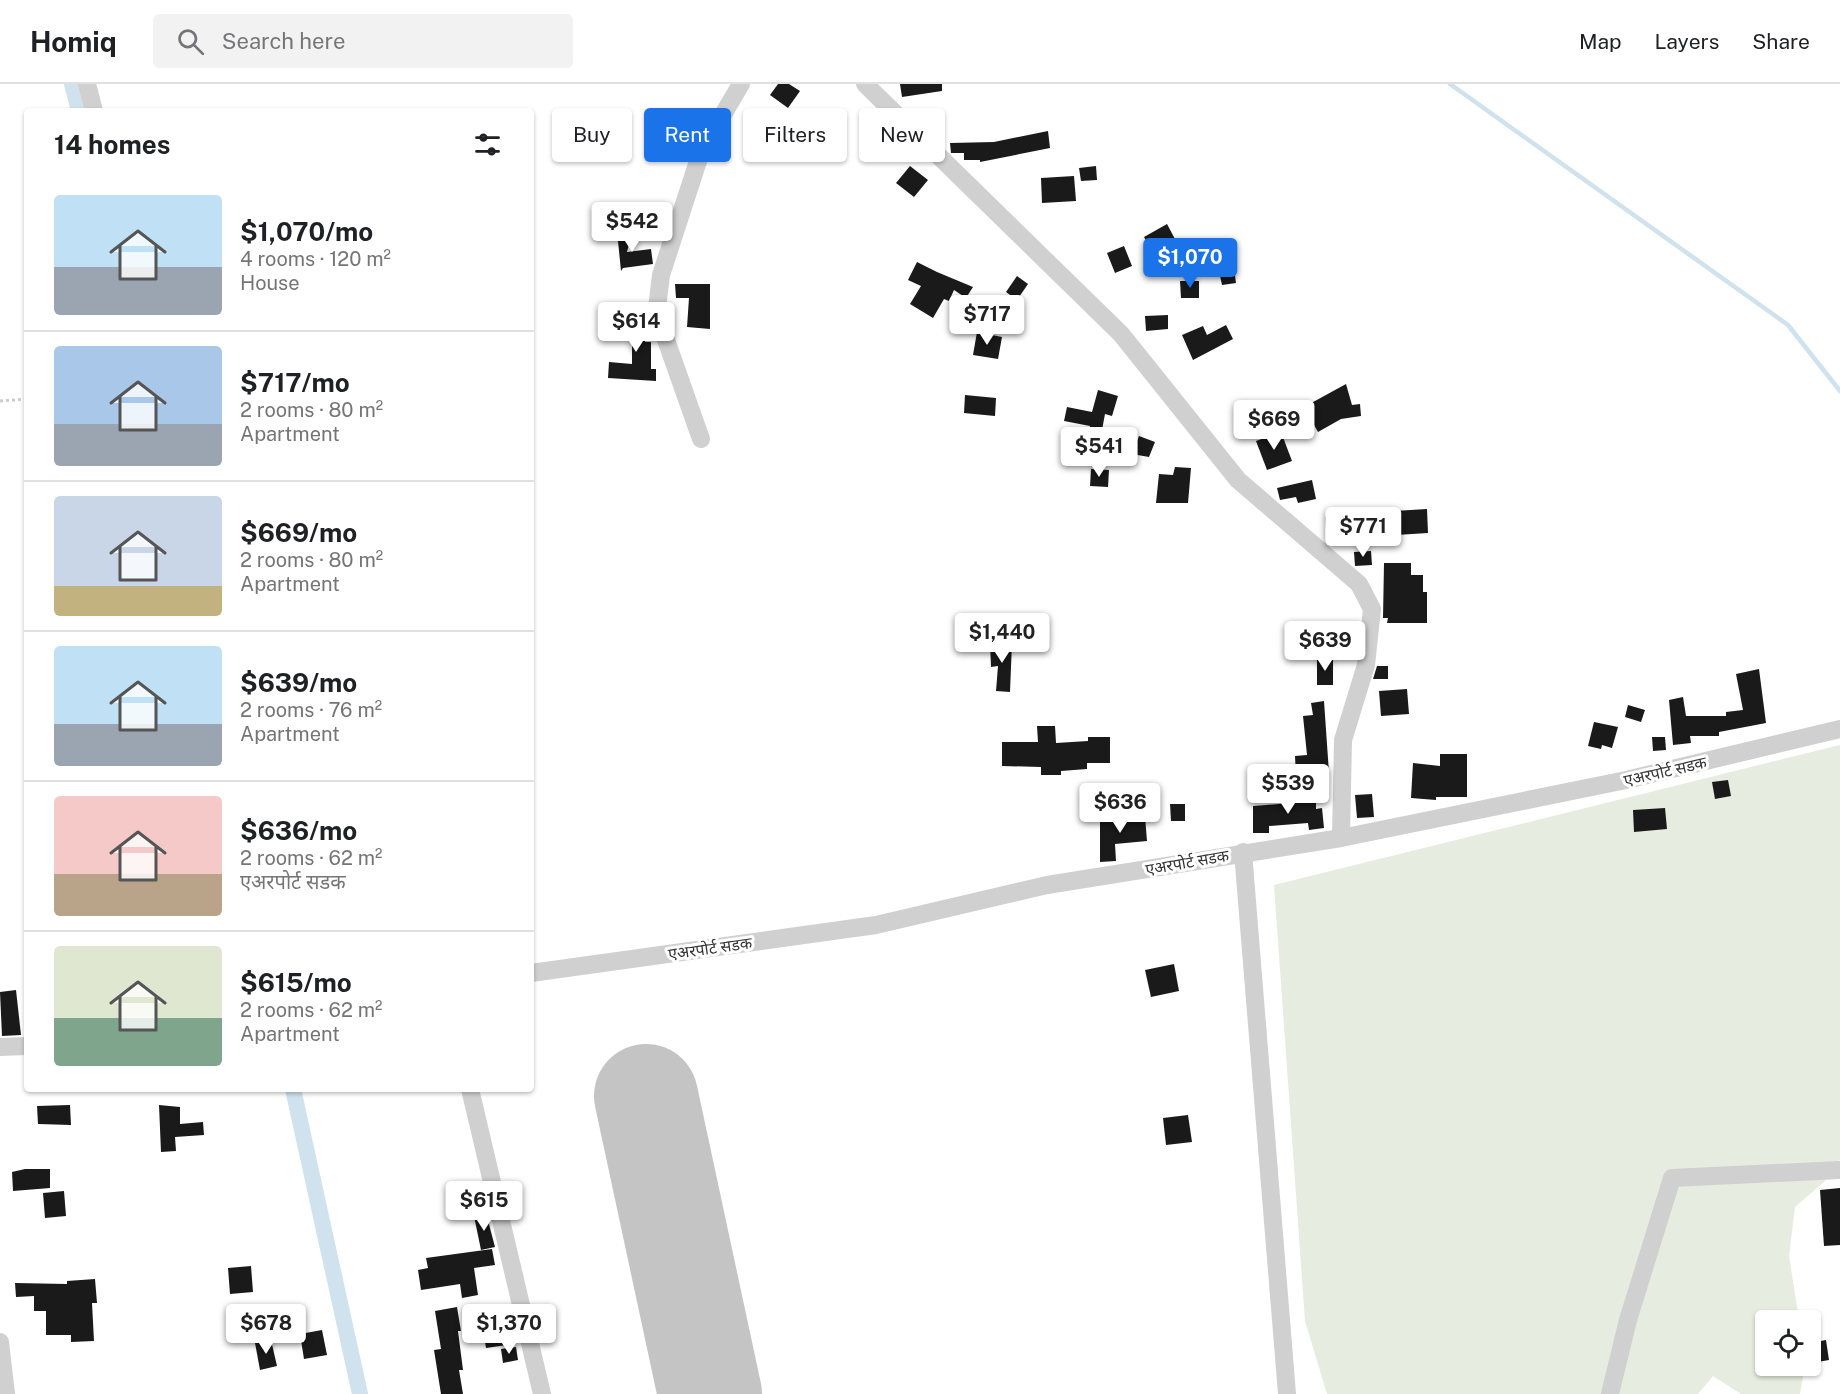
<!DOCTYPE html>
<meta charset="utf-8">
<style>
body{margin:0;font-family:"Public Sans","Noto Sans Devanagari",sans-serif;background:#f2f2f2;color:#202124;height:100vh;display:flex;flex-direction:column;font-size:22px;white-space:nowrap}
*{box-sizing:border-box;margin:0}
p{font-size:20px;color:#757577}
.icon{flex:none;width:33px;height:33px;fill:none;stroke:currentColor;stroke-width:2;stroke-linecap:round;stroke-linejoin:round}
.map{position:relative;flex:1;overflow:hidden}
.side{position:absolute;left:24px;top:24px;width:510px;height:984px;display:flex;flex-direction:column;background:#fff;border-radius:6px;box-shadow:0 2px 4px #0004}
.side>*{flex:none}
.top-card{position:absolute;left:552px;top:24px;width:570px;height:54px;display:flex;gap:12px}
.fabs{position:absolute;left:1755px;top:1226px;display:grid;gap:12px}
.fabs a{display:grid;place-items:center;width:66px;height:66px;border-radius:6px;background:#fff;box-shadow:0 2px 4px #0004;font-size:30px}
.price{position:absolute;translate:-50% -51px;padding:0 14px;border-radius:6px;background:#fff;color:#222;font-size:20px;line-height:39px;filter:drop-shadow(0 2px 3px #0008)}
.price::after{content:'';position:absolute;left:50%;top:36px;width:18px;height:14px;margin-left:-9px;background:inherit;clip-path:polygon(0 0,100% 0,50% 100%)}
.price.on{background:#1a73e8;color:#fff}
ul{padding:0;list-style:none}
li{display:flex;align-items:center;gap:18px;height:150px;padding:0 30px}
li+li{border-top:2px solid #e0e0e0}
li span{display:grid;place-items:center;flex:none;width:168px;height:120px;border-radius:6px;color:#555}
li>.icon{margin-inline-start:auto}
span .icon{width:72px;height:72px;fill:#fffc;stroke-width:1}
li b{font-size:26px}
h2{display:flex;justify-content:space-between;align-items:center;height:72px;padding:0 30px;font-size:26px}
.tag{padding:0 21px;border-radius:6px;background:#fff;box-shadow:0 2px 4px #0004;font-size:21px;line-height:54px}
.tag.on{background:#1a73e8;color:#fff}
header{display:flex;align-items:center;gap:36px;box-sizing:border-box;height:84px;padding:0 30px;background:#fff;border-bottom:2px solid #e0e0e0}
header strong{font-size:28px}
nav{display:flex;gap:33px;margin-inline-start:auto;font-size:21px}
.search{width:420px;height:54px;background:#f2f2f2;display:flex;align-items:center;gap:15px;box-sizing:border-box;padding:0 21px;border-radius:6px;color:#757577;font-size:22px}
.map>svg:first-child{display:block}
.green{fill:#e6ecdf}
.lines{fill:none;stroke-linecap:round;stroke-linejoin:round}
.stream{stroke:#cfe2ee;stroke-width:4.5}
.canal{stroke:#cfe2ee;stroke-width:16}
.runway{stroke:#c4c4c4;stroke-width:104}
.building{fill:#1a1a1a}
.path{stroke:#cdcdcd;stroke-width:3;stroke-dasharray:3 3;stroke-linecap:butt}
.minor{stroke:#d0d0d0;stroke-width:18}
.labels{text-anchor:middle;stroke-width:6;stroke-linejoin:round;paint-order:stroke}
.street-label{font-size:16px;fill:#333;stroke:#fff}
</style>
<header>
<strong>Homiq</strong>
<div class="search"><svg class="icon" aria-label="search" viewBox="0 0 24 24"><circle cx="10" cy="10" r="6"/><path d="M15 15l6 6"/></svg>Search here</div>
<nav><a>Map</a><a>Layers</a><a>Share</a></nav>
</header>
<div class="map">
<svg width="1840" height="1310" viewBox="0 0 1840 1310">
<rect width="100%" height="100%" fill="#fff"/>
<path class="green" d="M1840 661V1075L1834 1089 1795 1123 1789 1172 1799 1236H1766V1281H1805L1800 1310H1741L1713 1292 1698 1310H1327L1305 1237 1274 801Z"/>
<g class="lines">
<path class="stream" d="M1450 0 1788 241 1840 307"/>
<g class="canal">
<path d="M72 0 79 27"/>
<path d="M293 1005 360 1310"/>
</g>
<path class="runway" d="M646 1012 710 1310"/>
</g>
<g class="building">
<path d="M778 0H789L800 7 788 24 770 11Z"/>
<path d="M900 0H942V7L902 13Z"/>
<path d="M1048 47 1050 64 980 78V76H964V69H951L950 59 994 58Z"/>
<path d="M910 82 928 96 914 113 896 99Z"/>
<path d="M1096 82 1097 96 1081 97 1079 84Z"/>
<path d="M1074 92 1076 117 1042 119 1041 94Z"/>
<path d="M1167 140 1184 172 1162 184 1144 153Z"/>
<path d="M621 146 632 148 627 168 651 165 653 180 623 184 621 187 618 157Z"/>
<path d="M1124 162 1132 182 1115 189 1107 169Z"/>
<path d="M917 178 937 188 973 203 966 214 954 206 949 217 944 215 933 234 910 220 921 202 908 196Z"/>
<path d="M1234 185 1236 199 1222 201 1219 187Z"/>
<path d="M1017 192 1028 200 1017 216 1006 208Z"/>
<path d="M1180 197H1199V214H1181Z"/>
<path d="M675 200H710V245L687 243 689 214H676Z"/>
<path d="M626 228 646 229 645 258H651V285H656V297L608 294 609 278 632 280V250L625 249Z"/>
<path d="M1168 231V245L1146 247 1145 232Z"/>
<path d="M1226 241 1233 255 1193 276 1182 251 1203 242 1207 251Z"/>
<path d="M977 248 1002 253 998 275 973 271Z"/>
<path d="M1346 300 1352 321 1360 320 1361 332 1341 335 1318 348 1304 323Z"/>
<path d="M1098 306 1118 312 1112 332 1105 330 1099 362 1086 360 1090 342 1064 337 1067 323 1092 328Z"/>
<path d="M965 311 996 314 995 332 964 329Z"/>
<path d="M1289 317 1293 329 1279 333 1275 321Z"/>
<path d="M1281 348 1292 377 1267 386 1256 357Z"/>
<path d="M1139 352 1155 358 1149 373 1132 370Z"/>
<path d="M1175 383 1191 384 1188 419H1156L1159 390 1173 391Z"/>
<path d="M1091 385 1109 386 1108 403 1090 402Z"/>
<path d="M1312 396 1316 415 1298 419 1296 413 1280 416 1277 404Z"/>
<path d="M1427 425 1428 449 1396 451 1394 427Z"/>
<path d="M1343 431 1345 444 1326 446 1325 433Z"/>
<path d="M1371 467 1372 481 1355 482 1354 468Z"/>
<path d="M1384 479H1411V491H1423V508H1427V539H1387L1388 534H1383Z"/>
<path d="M1012 558 1010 608 996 607 998 582 991 583 990 559Z"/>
<rect x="1317" y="576" width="16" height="25"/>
<path d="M1377 582H1388V595H1373Z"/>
<path d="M1759 585 1766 639 1719 648V652H1690L1691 659 1673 661 1669 616 1683 613 1686 632H1726V628L1743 626 1736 590Z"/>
<path d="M1407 605 1409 630 1381 632 1379 607Z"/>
<path d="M1324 617 1329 689 1296 691 1295 672 1307 671 1303 632 1313 631 1311 619Z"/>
<path d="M1628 621 1645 626 1641 638 1625 633Z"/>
<path d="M1594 638 1618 643 1612 664 1602 661 1601 665 1588 662Z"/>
<path d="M1037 642H1055L1056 659 1088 657V653H1110V679H1087V685L1061 687V691H1041V683L1002 682V658H1038Z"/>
<path d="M1652 653H1665L1666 666 1653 667Z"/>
<path d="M1440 670H1467V713H1436V716L1411 714 1413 679 1440 682Z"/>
<path d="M1728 696 1731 712 1715 715 1712 698Z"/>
<path d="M1372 710 1374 733 1357 734 1355 711Z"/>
<path d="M1303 713H1316V725L1322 724 1324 744 1309 746 1308 739 1269 742V749H1253V722L1303 718Z"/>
<path d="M1170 720H1185V737H1171Z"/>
<path d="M1665 724 1667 745 1634 748 1633 726Z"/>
<path d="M1100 732 1121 734 1145 732 1147 757 1115 760 1116 777 1100 778Z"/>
<path d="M1174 880 1179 907 1151 913 1145 886Z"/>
<path d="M16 906 21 951 2 952 0 908Z"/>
<path d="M70 1021 71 1041 38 1040 37 1022Z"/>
<path d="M159 1021 180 1023V1040L203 1038 204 1051 175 1053 176 1067 161 1068Z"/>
<path d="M1188 1031 1192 1058 1166 1061 1163 1034Z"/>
<path d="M25 1085H50V1104L13 1107 12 1088Z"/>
<path d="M468 1099 473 1121 456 1125 451 1103Z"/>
<path d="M1840 1104V1161L1824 1162 1820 1106Z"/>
<path d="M64 1107 66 1132 45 1134 43 1109Z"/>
<path d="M486 1129 495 1163 481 1166 474 1132Z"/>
<path d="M492 1165 495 1181 474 1184 478 1211 462 1214 460 1200 421 1206 418 1186 428 1184 426 1174Z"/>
<path d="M251 1182 253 1208 230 1210 228 1184Z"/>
<path d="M95 1195 97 1219H92L94 1257 71 1258V1251H46V1227H34V1212L16 1213 15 1199 67 1200V1197Z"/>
<path d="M457 1223 461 1247H458L463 1286H459L463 1310H441L434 1266 441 1265 435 1227Z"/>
<path d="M504 1243 507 1261 486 1264 483 1247Z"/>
<path d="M322 1246 327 1271 304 1275 300 1250Z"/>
<path d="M271 1256 277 1282 260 1286 255 1259Z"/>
<path d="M1826 1256 1829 1276 1812 1279 1810 1259Z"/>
<path d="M516 1263 518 1276 503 1279 501 1265Z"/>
</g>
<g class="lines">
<path class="path" d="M0 317 27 315"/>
<g class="minor">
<path d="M87 0 94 27"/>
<path d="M865 0 1121 250 1238 396 1359 500 1372 525 1366 581 1343 656 1341 754"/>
<path d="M701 355 665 253 657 224 661 191 701 68 741 0"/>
<path d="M1243 768 1287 1310"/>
<path d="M531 889 876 841 1047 801 1341 754 1626 696 1840 645"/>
<path d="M0 963 27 962"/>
<path d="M470 1005 542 1310"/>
<path d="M0 1258 6 1310"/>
<path d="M1610 1310 1628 1236 1672 1094 1840 1086"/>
</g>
</g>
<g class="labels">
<g class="street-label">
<text transform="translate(1665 687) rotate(-13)" y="6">एअरपोर्ट सडक</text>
<text transform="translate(1187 778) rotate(-10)" y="6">एअरपोर्ट सडक</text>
<text transform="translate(710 864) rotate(-8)" y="6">एअरपोर्ट सडक</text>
</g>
</g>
</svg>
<div class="fabs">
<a><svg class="icon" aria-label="locate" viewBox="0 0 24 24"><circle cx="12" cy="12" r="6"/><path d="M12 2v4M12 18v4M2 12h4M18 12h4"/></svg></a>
</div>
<b class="price" style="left:632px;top:169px">$542</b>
<b class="price on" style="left:1190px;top:205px">$1,070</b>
<b class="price" style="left:987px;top:262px">$717</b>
<b class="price" style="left:636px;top:269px">$614</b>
<b class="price" style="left:1274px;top:367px">$669</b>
<b class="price" style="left:1099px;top:394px">$541</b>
<b class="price" style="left:1363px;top:474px">$771</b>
<b class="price" style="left:1002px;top:580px">$1,440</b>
<b class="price" style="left:1325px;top:588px">$639</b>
<b class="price" style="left:1288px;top:731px">$539</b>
<b class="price" style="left:1120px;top:750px">$636</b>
<b class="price" style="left:484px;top:1148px">$615</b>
<b class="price" style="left:266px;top:1271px">$678</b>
<b class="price" style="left:509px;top:1271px">$1,370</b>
<div class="top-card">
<a class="tag">Buy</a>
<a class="tag on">Rent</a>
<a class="tag">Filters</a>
<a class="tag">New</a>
</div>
<section class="side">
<h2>14 homes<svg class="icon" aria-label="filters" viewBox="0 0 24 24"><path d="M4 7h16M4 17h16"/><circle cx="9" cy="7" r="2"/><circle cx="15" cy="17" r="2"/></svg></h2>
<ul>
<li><span style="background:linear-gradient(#bfe0f5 60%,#9aa5b1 0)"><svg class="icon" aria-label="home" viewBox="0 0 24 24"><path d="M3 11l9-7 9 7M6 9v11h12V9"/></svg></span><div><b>$1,070/mo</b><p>4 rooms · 120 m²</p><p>House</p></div></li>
<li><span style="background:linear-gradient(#a9c7e8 65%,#9aa5b1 0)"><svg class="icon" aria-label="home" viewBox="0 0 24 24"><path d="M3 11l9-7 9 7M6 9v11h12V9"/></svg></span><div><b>$717/mo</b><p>2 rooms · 80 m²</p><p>Apartment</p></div></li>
<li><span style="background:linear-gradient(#c9d6e8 75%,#c2b280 0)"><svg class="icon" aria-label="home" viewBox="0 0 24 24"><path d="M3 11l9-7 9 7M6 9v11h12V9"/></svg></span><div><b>$669/mo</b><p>2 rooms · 80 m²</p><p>Apartment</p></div></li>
<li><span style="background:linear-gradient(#bfe0f5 65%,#9aa5b1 0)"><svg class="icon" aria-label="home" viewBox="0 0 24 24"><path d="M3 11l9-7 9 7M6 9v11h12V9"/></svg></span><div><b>$639/mo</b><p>2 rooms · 76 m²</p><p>Apartment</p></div></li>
<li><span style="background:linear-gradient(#f6c9c9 65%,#b9a48a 0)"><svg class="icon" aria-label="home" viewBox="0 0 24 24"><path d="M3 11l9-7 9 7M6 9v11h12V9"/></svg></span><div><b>$636/mo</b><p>2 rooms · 62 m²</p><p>एअरपोर्ट सडक</p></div></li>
<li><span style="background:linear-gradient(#dfe7d0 60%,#7fa58c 0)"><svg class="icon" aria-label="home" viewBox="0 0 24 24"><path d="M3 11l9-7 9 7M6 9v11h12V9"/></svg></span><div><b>$615/mo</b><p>2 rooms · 62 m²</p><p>Apartment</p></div></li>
</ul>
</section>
</div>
